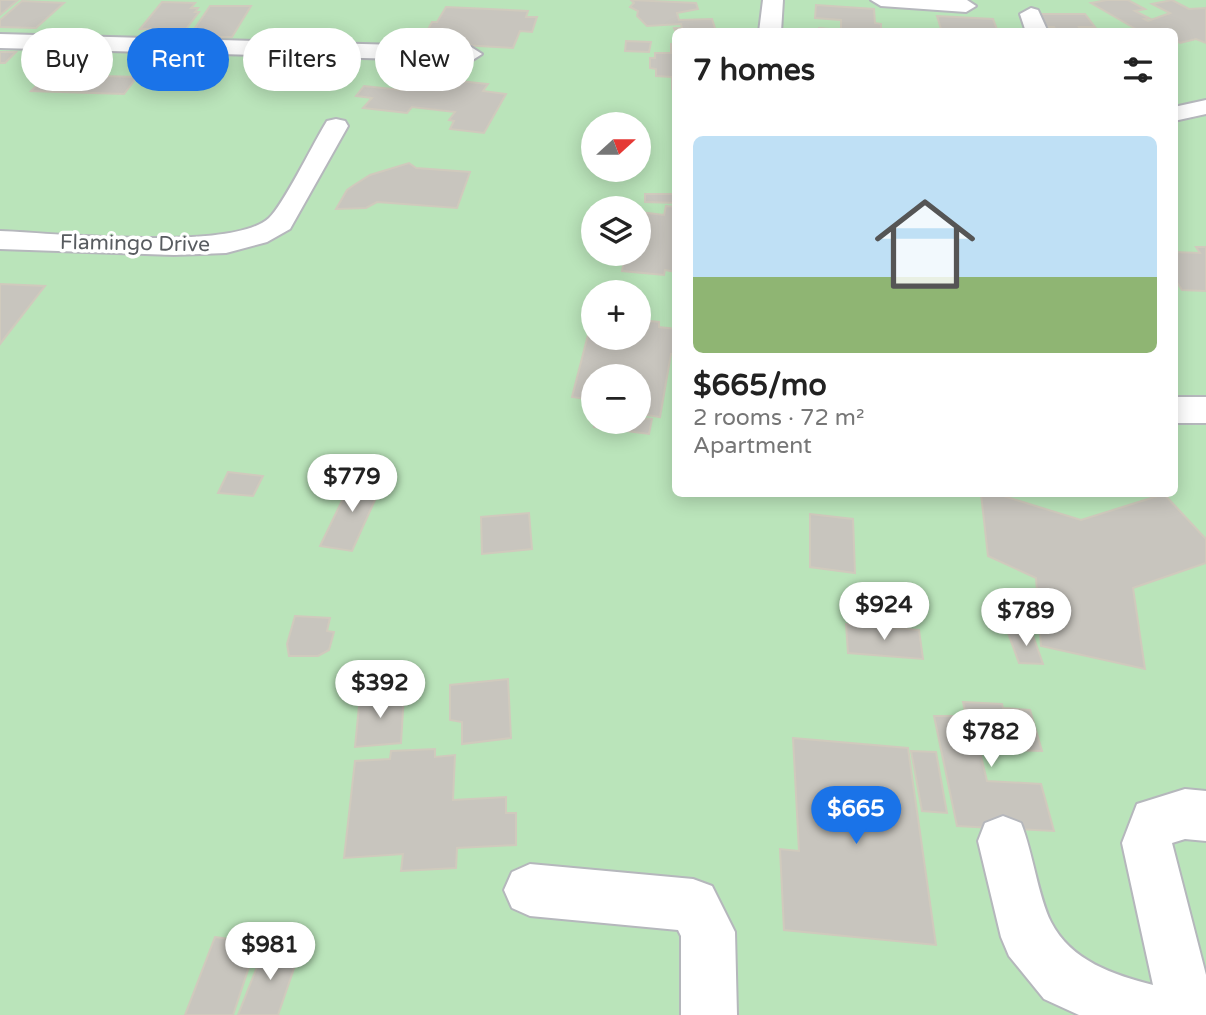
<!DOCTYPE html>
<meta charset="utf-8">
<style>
body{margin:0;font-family:"Varela Round",sans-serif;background:#f6f6f6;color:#222;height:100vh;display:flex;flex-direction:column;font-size:26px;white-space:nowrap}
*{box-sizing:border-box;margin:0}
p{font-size:23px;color:#767676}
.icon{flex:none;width:38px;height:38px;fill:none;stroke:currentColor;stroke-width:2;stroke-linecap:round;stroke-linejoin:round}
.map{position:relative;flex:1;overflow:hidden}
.details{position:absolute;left:672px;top:28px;width:506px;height:469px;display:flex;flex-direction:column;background:#fff;border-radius:10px;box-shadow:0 4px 18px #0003}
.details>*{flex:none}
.banner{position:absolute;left:21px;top:28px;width:546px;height:63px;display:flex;gap:14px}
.needle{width:46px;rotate:69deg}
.controls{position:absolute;left:581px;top:112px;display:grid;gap:14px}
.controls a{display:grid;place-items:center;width:70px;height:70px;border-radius:50%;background:#fff;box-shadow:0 4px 18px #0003;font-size:35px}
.price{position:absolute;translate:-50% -60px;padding:0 16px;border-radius:24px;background:#fff;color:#222;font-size:23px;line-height:46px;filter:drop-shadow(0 2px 4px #0008)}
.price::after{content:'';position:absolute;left:50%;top:42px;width:21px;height:16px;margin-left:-10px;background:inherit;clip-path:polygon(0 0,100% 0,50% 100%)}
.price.on{background:#1a73e8;color:#fff}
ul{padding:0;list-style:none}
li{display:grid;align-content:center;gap:14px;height:371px;padding:0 21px}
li+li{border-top:2px solid #e0e0e0}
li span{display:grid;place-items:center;height:217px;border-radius:10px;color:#555}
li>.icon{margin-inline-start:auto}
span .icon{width:126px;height:126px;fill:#fffc;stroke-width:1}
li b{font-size:30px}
h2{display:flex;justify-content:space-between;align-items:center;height:84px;padding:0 21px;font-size:30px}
.pill{padding:0 24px;border-radius:32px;background:#fff;box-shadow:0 4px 18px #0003;font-size:24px;line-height:63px}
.pill.on{background:#1a73e8;color:#fff}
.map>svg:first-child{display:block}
.green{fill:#bae4ba;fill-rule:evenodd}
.building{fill:#c8c5be;stroke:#d0cabd;stroke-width:2}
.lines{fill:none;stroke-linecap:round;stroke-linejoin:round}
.minor-casing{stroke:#b5b7bc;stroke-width:4}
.minor{fill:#fff;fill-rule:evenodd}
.labels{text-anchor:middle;stroke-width:7;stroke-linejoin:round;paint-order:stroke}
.far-street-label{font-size:21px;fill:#585c60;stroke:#fff}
</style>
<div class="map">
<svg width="1206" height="1015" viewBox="0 0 1206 1015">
<rect width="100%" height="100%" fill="#ebe9df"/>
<path class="green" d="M0 0H1206V1015H0ZM676 32H1174V494H676ZM593 124H639V170H593ZM593 208H639V254H593ZM593 292H639V338H593ZM593 376H639V422H593Z"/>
<g class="building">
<path d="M0 0H18L0 15Z"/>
<path d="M631 0 696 3 698 9 677 13 679 20 712 19 716 31 676 33 674 28H682L681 24 647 26 637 16 638 11 630 7 634 3Z"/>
<path d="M1107 0H1128L1145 9 1135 11 1149 18 1144 19 1148 21 1170 13 1152 4 1172 0 1189 9 1206 8V43L1196 39 1180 43 1174 39V32H1141L1091 3Z"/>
<path d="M22 1 64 3 36 28 0 27V20Z"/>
<path d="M162 2 195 3 191 8H198L195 12H199L182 34 146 33 150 29H140Z"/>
<path d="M816 5 874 9 875 23 881 24V32H818L819 28 841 30V20L815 18Z"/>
<path d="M210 6H251L232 37H189Z"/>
<path d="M446 7 528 11 526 17H537L532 32 520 31 513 48 426 43 429 38H423L432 22H437Z"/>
<path d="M1035 14H1085L1095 27H1079L1082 32H1057L1054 27H1045Z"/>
<path d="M937 16 993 19 998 32H942Z"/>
<path d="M626 41 651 42 649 52 625 51Z"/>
<path d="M671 44H676V89H672V77L656 76V69L650 68V58H655V53H671Z"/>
<path d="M0 52H16L5 63H0Z"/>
<path d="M99 73 104 76 137 77 124 94 31 91 47 75Z"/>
<path d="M412 76 488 84 483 91 506 94 484 133 450 129 454 121 449 120 455 112 412 107 407 113 363 108 372 98 356 96 364 86 402 90Z"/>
<path d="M409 163 416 168 470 172 457 208 377 202 366 208 336 209 347 190 354 185 370 175Z"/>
<path d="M645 194H676V203L645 202Z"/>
<path d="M666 206 676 207V272L665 270 664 275 622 271 624 261 606 259 607 254H639V212L664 215Z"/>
<path d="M1196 247H1206V291L1182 290 1174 278V252L1200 253Z"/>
<path d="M0 284 45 286 0 344Z"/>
<path d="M639 320 659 322V327L676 329V355L671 354 660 417 639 414V376H593V400L572 397 590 327H593V338H639Z"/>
<path d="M639 418 652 419 649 434 594 427 595 422H639Z"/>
<path d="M228 472 263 476 253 496 218 493Z"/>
<path d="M354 476 384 480 352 551 320 546Z"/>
<path d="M981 494H997L1081 520 1164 494 1206 539V563L1133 588 1145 669 1041 646 1036 578 988 556Z"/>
<path d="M529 513 532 549 482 554 481 517Z"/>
<path d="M810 514 853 519 855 573 810 567Z"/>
<path d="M295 616 330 618 327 631 334 632 329 650 318 656H289L287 644Z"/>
<path d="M846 624 919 630 923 659 848 653Z"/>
<path d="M1008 633H1032L1043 664 1019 663Z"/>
<path d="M508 679 511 738 462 744V722L450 720V685Z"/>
<path d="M404 694 401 743 355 747 360 696Z"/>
<path d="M963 702 1002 704 1003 708 1030 710 1042 751 1005 750 1001 736 976 735 987 781 1041 784 1054 831 957 826 934 716H966Z"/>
<path d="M793 738 908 748 936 945 784 930 780 849 799 851Z"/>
<path d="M435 749V757L455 755 453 800 506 797V813H516V845L457 848 456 868 401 871 403 854 344 858 355 761 390 759 391 751Z"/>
<path d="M911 751 936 752 947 813 922 811Z"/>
<path d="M215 937 257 943 233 1015H185Z"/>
<path d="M266 944 300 951 278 1015H238Z"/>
</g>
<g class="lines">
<defs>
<g id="minor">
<path d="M763 0H783L781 32H759Z"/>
<path d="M871 0H967L976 6 966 12 881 6Z"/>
<path d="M1031 8 1038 10 1048 32H1026L1020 14Z"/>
<path d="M0 34 471 47 482 54 471 61 0 48Z"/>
<path d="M1206 100V114L1174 121V107Z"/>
<path d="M336 119 345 121 348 126 290 229 267 242 226 253 174 255 0 249V231C54 233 232 252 269 218 283 205 312 146 324 126L327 121Z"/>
<rect x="1174" y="397" width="32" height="26"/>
<path d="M1185 789 1206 791V841L1185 839 1172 843 1206 975V1015H1079L1044 999 1009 956 1001 937 978 841 985 823 1003 816 1021 823C1033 853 1038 896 1051 922 1071 961 1114 975 1153 985L1122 843 1137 804Z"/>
<path d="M530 864 693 879 712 886 735 932 737 1015H681V936L678 930 530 916 512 908 504 890 512 872Z"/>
</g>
</defs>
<use href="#minor" class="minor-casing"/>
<use href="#minor" class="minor"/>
</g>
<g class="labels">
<g class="far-street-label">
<text transform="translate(135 243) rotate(1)" y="7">Flamingo Drive</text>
</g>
</g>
</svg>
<div class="controls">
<a><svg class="needle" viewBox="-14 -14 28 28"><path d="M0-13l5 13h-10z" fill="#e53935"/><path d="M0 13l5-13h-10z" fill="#767676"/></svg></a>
<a><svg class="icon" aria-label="layers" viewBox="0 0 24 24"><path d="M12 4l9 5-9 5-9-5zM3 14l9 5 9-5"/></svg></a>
<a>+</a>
<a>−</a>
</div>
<b class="price" style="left:352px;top:514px">$779</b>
<b class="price" style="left:884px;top:642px">$924</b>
<b class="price" style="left:1026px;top:648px">$789</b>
<b class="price" style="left:380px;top:720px">$392</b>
<b class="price" style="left:991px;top:769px">$782</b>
<b class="price on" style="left:856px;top:846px">$665</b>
<b class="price" style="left:270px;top:982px">$981</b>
<div class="banner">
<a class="pill">Buy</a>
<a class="pill on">Rent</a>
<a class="pill">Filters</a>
<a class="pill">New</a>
</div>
<section class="details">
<h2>7 homes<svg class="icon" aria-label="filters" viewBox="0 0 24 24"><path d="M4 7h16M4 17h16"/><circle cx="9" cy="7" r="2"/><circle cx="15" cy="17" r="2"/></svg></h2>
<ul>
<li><span style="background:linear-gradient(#bfe0f5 65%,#8fb573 0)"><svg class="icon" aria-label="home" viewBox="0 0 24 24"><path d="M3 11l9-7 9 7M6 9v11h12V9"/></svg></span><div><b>$665/mo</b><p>2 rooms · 72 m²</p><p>Apartment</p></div></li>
</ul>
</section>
</div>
